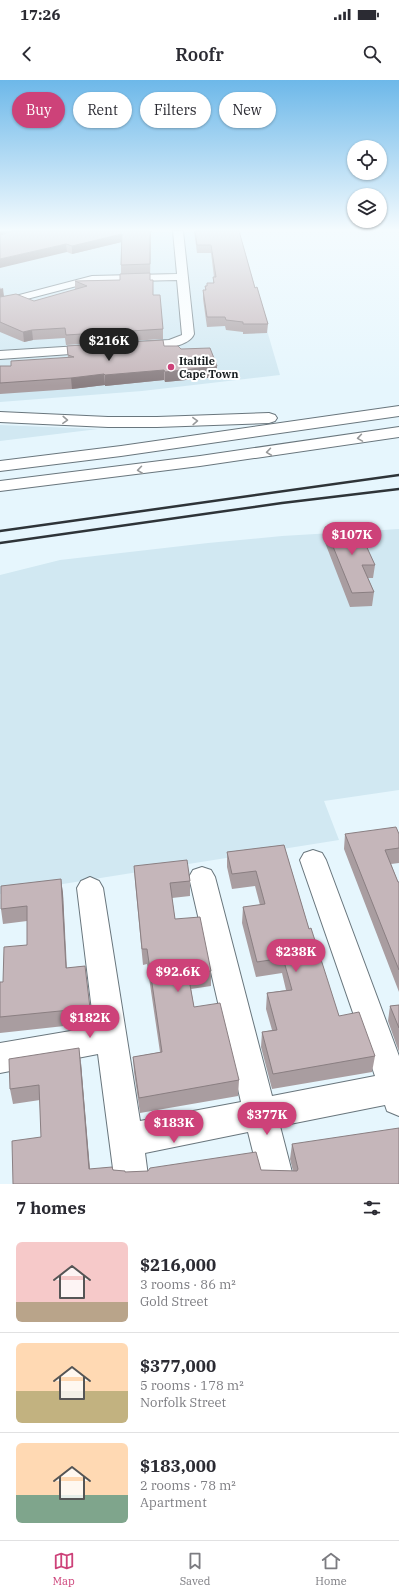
<!DOCTYPE html>
<meta charset="utf-8">
<style>
body{margin:0;font-family:"IBM Plex Serif",serif;background:#f7f7f7;color:#2b2b33;height:100vh;display:flex;flex-direction:column;font-size:15px;white-space:nowrap}
*{box-sizing:border-box;margin:0}
p{font-size:13px;color:#7c7c81}
.icon{flex:none;width:22px;height:22px;fill:none;stroke:currentColor;stroke-width:2;stroke-linecap:round;stroke-linejoin:round}
.map{position:relative;height:1104px;overflow:hidden}
.drawer{display:flex;flex-direction:column;background:#fff;flex:1}
.drawer>*{flex:none}
.guide{position:absolute;left:12px;top:12px;width:375px;height:36px;display:flex;gap:8px}
.buttons{position:absolute;left:347px;top:60px;display:grid;gap:8px}
.buttons a{display:grid;place-items:center;width:40px;height:40px;border-radius:50%;background:#fff;box-shadow:0 1px 3px #0004;font-size:20px}
.price{position:absolute;translate:-50% -34px;padding:0 9px;border-radius:14px;background:#cd4279;color:#fff;font-size:13px;line-height:26px;filter:drop-shadow(0 1px 2px #0008)}
.price::after{content:'';position:absolute;left:50%;top:24px;width:12px;height:9px;margin-left:-6px;background:inherit;clip-path:polygon(0 0,100% 0,50% 100%)}
.price.on{background:#222;color:#fff}
ul{padding:0;list-style:none}
li{display:flex;align-items:center;gap:12px;height:100px;padding:0 16px}
li+li{border-top:1px solid #e1e1e2}
li span{display:grid;place-items:center;flex:none;width:112px;height:80px;border-radius:6px;color:#555}
li>.icon{margin-inline-start:auto}
span .icon{width:48px;height:48px;fill:#fffc;stroke-width:1}
li b{font-size:17px}
h2{display:flex;justify-content:space-between;align-items:center;height:48px;padding:0 16px;font-size:17px}
.tag{padding:0 14px;border-radius:18px;background:#fff;box-shadow:0 1px 3px #0004;font-size:14px;line-height:36px}
.tag.on{background:#cd4279;color:#fff}
.status{display:flex;justify-content:space-between;align-items:center;height:28px;padding:0 20px;background:#fff;direction:ltr}
.status svg{height:11px;fill:currentColor}
header{display:flex;justify-content:space-between;align-items:center;height:52px;padding:0 16px;background:#fff;font-size:18px;font-weight:600}
.menu{display:flex;justify-content:space-around;align-items:center;height:56px;border-top:1px solid #e1e1e2;background:#fff;font-size:11px;color:#7c7c81}
.menu a{display:grid;justify-items:center;gap:2px}
.menu .on{color:#cd4279}
.map>svg:first-child{display:block}
.built{fill:#d1e8f2}
.lines{fill:none;stroke-linecap:round;stroke-linejoin:round}
.street-casing{stroke:#69767d;stroke-width:2}
.highway-casing{stroke:#69767d;stroke-width:2}
.street{fill:#fff;fill-rule:evenodd}
.highway{fill:#fff;fill-rule:evenodd}
.rail{stroke:#2e3438;stroke-width:2.5}
.wall{fill:#a99da0}
.shaded-wall{fill:#8a7f82}
.building{fill:#c5b6ba;stroke:#8a7f82}
.oneway{stroke:#989a9b}
.poi-dot{fill:#cd4279;stroke:#fff;stroke-width:1.5}
.labels{text-anchor:middle;stroke-width:4;stroke-linejoin:round;paint-order:stroke}
.far-poi-label{font-size:11px;font-weight:bold;fill:#191e21;stroke:#fff;text-anchor:start}
</style>
<div class="status"><b>17:26</b><svg viewBox="0 0 49 12"><path d="M0 12V9h3v3zM5 12V6h3v6zM10 12V3h3v9zM15 12V0h3v12zM26 1h20v11H26zM47 4h2v5h-2z"/></svg></div>
<header><svg class="icon" aria-label="back" viewBox="0 0 24 24"><path d="M15 5l-7 7 7 7"/></svg>Roofr<svg class="icon" aria-label="search" viewBox="0 0 24 24"><circle cx="10" cy="10" r="6"/><path d="M15 15l6 6"/></svg></header>
<div class="map">
<svg width="399" height="1104" viewBox="0 0 399 1104">
<rect width="100%" height="100%" fill="#e6f6fd"/>
<g class="built">
<path d="M0 151H238L280 295 142 311 0 322Z"/>
<path d="M0 345 98 349 0 361Z"/>
<path d="M399 449V710L324 721 339 760 0 814V495L60 480 208 463 282 456Z"/>
</g>
<g class="lines">
<defs>
<g id="street">
<path d="M173 151H183L194 254C189 269 146 272 133 269L131 266 133 263 137 262 169 260 182 255 177 200 92 202 0 226V220L92 196 177 194Z"/>
<path d="M95 265 99 266 101 269 99 272 0 279V271Z"/>
<path d="M313 770 322 773 326 780 399 976V1036L387 1031 385 1025 280 1046 295 1104H261L248 1052 145 1073 149 1104H115L98 974 0 993V963L94 947 77 808 81 801 90 797 99 801 103 808 140 1041 241 1022 189 797 193 790 202 787 211 790 215 797 272 1016 375 996 300 780 304 773Z"/>
</g>
<g id="highway">
<path d="M399 326V336L121 376 0 391V381L121 366Z"/>
<path d="M0 332 108 337H157L269 333 275 335 277 338 275 341 269 343 157 347H108L0 342Z"/>
<path d="M399 347V357L200 386 0 411V401L200 376Z"/>
</g>
</defs>
<use href="#street" class="street-casing"/>
<use href="#highway" class="highway-casing"/>
<use href="#street" class="street"/>
<use href="#highway" class="highway"/>
<g class="rail">
<path d="M0 451 399 395"/>
<path d="M0 463 282 423 399 409"/>
</g>
</g>
<g class="wall">
<path d="M13 151H153L151 152 150 200 153 215 163 249V259L66 265 65 258 33 260 24 262 0 252V207L4 216 34 221 75 210V201L120 200 121 194V162L72 174Z"/>
<path d="M194 151H239L255 208 268 244 267 253 243 254V252L226 250 225 246 207 247 203 219V210H205V206H207V203H213V197H214L211 173H197Z"/>
<path d="M67 266H164L181 269 217 297 165 302 164 300 105 306V305L72 309 0 314V286H11L68 278Z"/>
<path d="M325 447 375 485 373 498H368L374 512 372 526 350 527 324 460Z"/>
<path d="M345 754H399V783L391 784 398 802H399V912L344 769Z"/>
<path d="M284 765 309 849 339 936 375 976 372 992 272 1009 261 967 262 952 272 950 266 929 267 913 286 910 282 893 256 897 242 843 243 827 260 825 255 806 232 809 227 787V772Z"/>
<path d="M134 786 190 801V816L172 818 175 839 211 891V906L191 909 194 927 239 1000 238 1016 140 1033 134 992 133 977 160 972 147 884 143 885 135 801Z"/>
<path d="M61 799 63 814 67 888 85 886 92 943 0 953V902H3L27 865V841L3 844 1 829Z"/>
<path d="M399 925V972L388 941 390 926Z"/>
<path d="M81 983 90 1089 113 1090 125 1092 261 1090 293 1091 290 1079 292 1064 399 1104H13L41 1057 40 1020 13 1024 10 1009Z"/>
</g>
<g class="shaded-wall">
<path d="M0 151H10L0 155Z"/>
<path d="M122 154V162L72 174V166Z"/>
<path d="M66 164 67 172 0 188V179Z"/>
<path d="M3 208 4 217 0 219V209Z"/>
<path d="M32 250 33 260 24 262 23 252Z"/>
<path d="M217 286V297L165 302V292Z"/>
<path d="M164 290V300L105 306V295Z"/>
<path d="M104 294 105 305 72 309 71 298Z"/>
<path d="M61 799 63 814 67 903 66 888Z"/>
<path d="M79 968 81 983 91 1104 89 1089Z"/>
</g>
<g class="building">
<path d="M13 151H150V184L121 185 122 154 72 166 66 164 0 179V155Z"/>
<path d="M195 151H239L255 208 257 207 268 244H243V242L226 240 225 237H207L203 210H206L205 206H207V203H214L213 197H216L211 165H197Z"/>
<path d="M150 193V200H153V215H160L163 249 66 255 65 248 32 250 23 252 0 242V217L16 214 34 221 87 206 75 201 120 200V194Z"/>
<path d="M163 260 164 266H178L181 269 210 268 217 286 165 292 164 290 105 295 104 294 71 298 0 303V286H11V281L74 277 68 275 67 266Z"/>
<path d="M357 446 375 485H362L374 512 352 513 325 447Z"/>
<path d="M396 747 399 754V768L385 770 398 802H399V890L345 754Z"/>
<path d="M284 765 309 849 311 848 339 936 359 932 375 976 273 994 262 952 277 950 267 913 292 910 283 878 257 882 243 827 265 824 256 791 232 794 227 772Z"/>
<path d="M187 780 190 801 170 803 175 839 200 837 211 891 188 894 194 927 220 923 239 1000 139 1018 133 977 162 972 147 869H142L134 786Z"/>
<path d="M61 799 66 888 85 886 90 928 0 937V902H3L4 867 27 865V826L1 829V806Z"/>
<path d="M399 925V948L390 926Z"/>
<path d="M79 968 89 1089 112 1087 113 1090 125 1091V1092L148 1091 150 1088 256 1072 261 1090 297 1091 298 1089 292 1064 399 1048V1104H13L12 1061 41 1057 39 1005 10 1009 9 979Z"/>
</g>
<defs><path id="oneway-chevron" d="M-2-3.5L2.5 0L-2 3.5" fill="none" stroke-width="1.6" stroke-linecap="round" stroke-linejoin="round"/></defs>
<g class="oneway">
<use href="#oneway-chevron" transform="translate(65 340) rotate(3)"/>
<use href="#oneway-chevron" transform="translate(195 341) rotate(-2)"/>
<use href="#oneway-chevron" transform="translate(360 358) rotate(171)"/>
<use href="#oneway-chevron" transform="translate(269 372) rotate(172)"/>
<use href="#oneway-chevron" transform="translate(140 390) rotate(172)"/>
</g>
<linearGradient id="sky" x2="0" y2="1"><stop stop-color="#6db8e9"/><stop offset="0.49" stop-color="#f4fbfe"/><stop offset="1" stop-color="#f4fbfe" stop-opacity="0"/></linearGradient>
<rect width="399" height="306" fill="url(#sky)"/>
<circle class="poi-dot" cx="171" cy="287" r="4"/>
<g class="labels">
<g class="far-poi-label">
<text x="179" y="285">Italtile<tspan x="179" dy="13">Cape Town</tspan></text>
</g>
</g>
</svg>
<div class="buttons">
<a><svg class="icon" aria-label="locate" viewBox="0 0 24 24"><circle cx="12" cy="12" r="6"/><path d="M12 2v4M12 18v4M2 12h4M18 12h4"/></svg></a>
<a><svg class="icon" aria-label="layers" viewBox="0 0 24 24"><path d="M12 4l9 5-9 5-9-5zM3 14l9 5 9-5"/></svg></a>
</div>
<b class="price on" style="left:109px;top:282px">$216K</b>
<b class="price" style="left:352px;top:476px">$107K</b>
<b class="price" style="left:296px;top:893px">$238K</b>
<b class="price" style="left:178px;top:913px">$92.6K</b>
<b class="price" style="left:90px;top:959px">$182K</b>
<b class="price" style="left:267px;top:1056px">$377K</b>
<b class="price" style="left:174px;top:1064px">$183K</b>
<div class="guide">
<a class="tag on">Buy</a>
<a class="tag">Rent</a>
<a class="tag">Filters</a>
<a class="tag">New</a>
</div>
</div>
<section class="drawer">
<h2>7 homes<svg class="icon" aria-label="filters" viewBox="0 0 24 24"><path d="M4 7h16M4 17h16"/><circle cx="9" cy="7" r="2"/><circle cx="15" cy="17" r="2"/></svg></h2>
<ul>
<li><span style="background:linear-gradient(#f6c9c9 75%,#b9a48a 0)"><svg class="icon" aria-label="home" viewBox="0 0 24 24"><path d="M3 11l9-7 9 7M6 9v11h12V9"/></svg></span><div><b>$216,000</b><p>3 rooms · 86 m²</p><p>Gold Street</p></div></li>
<li><span style="background:linear-gradient(#ffd9b3 60%,#c2b280 0)"><svg class="icon" aria-label="home" viewBox="0 0 24 24"><path d="M3 11l9-7 9 7M6 9v11h12V9"/></svg></span><div><b>$377,000</b><p>5 rooms · 178 m²</p><p>Norfolk Street</p></div></li>
<li><span style="background:linear-gradient(#ffd9b3 65%,#7fa58c 0)"><svg class="icon" aria-label="home" viewBox="0 0 24 24"><path d="M3 11l9-7 9 7M6 9v11h12V9"/></svg></span><div><b>$183,000</b><p>2 rooms · 78 m²</p><p>Apartment</p></div></li>
</ul>
</section>
<nav class="menu">
<a class="on"><svg class="icon" aria-label="map" viewBox="0 0 24 24"><path d="M3 6l6-2 6 2 6-2v14l-6 2-6-2-6 2zM9 4v14M15 6v14"/></svg>Map</a>
<a><svg class="icon" aria-label="saved" viewBox="0 0 24 24"><path d="M7 4h10v16l-5-4-5 4z"/></svg>Saved</a>
<a><svg class="icon" aria-label="home" viewBox="0 0 24 24"><path d="M3 11l9-7 9 7M6 9v11h12V9"/></svg>Home</a>
</nav>
